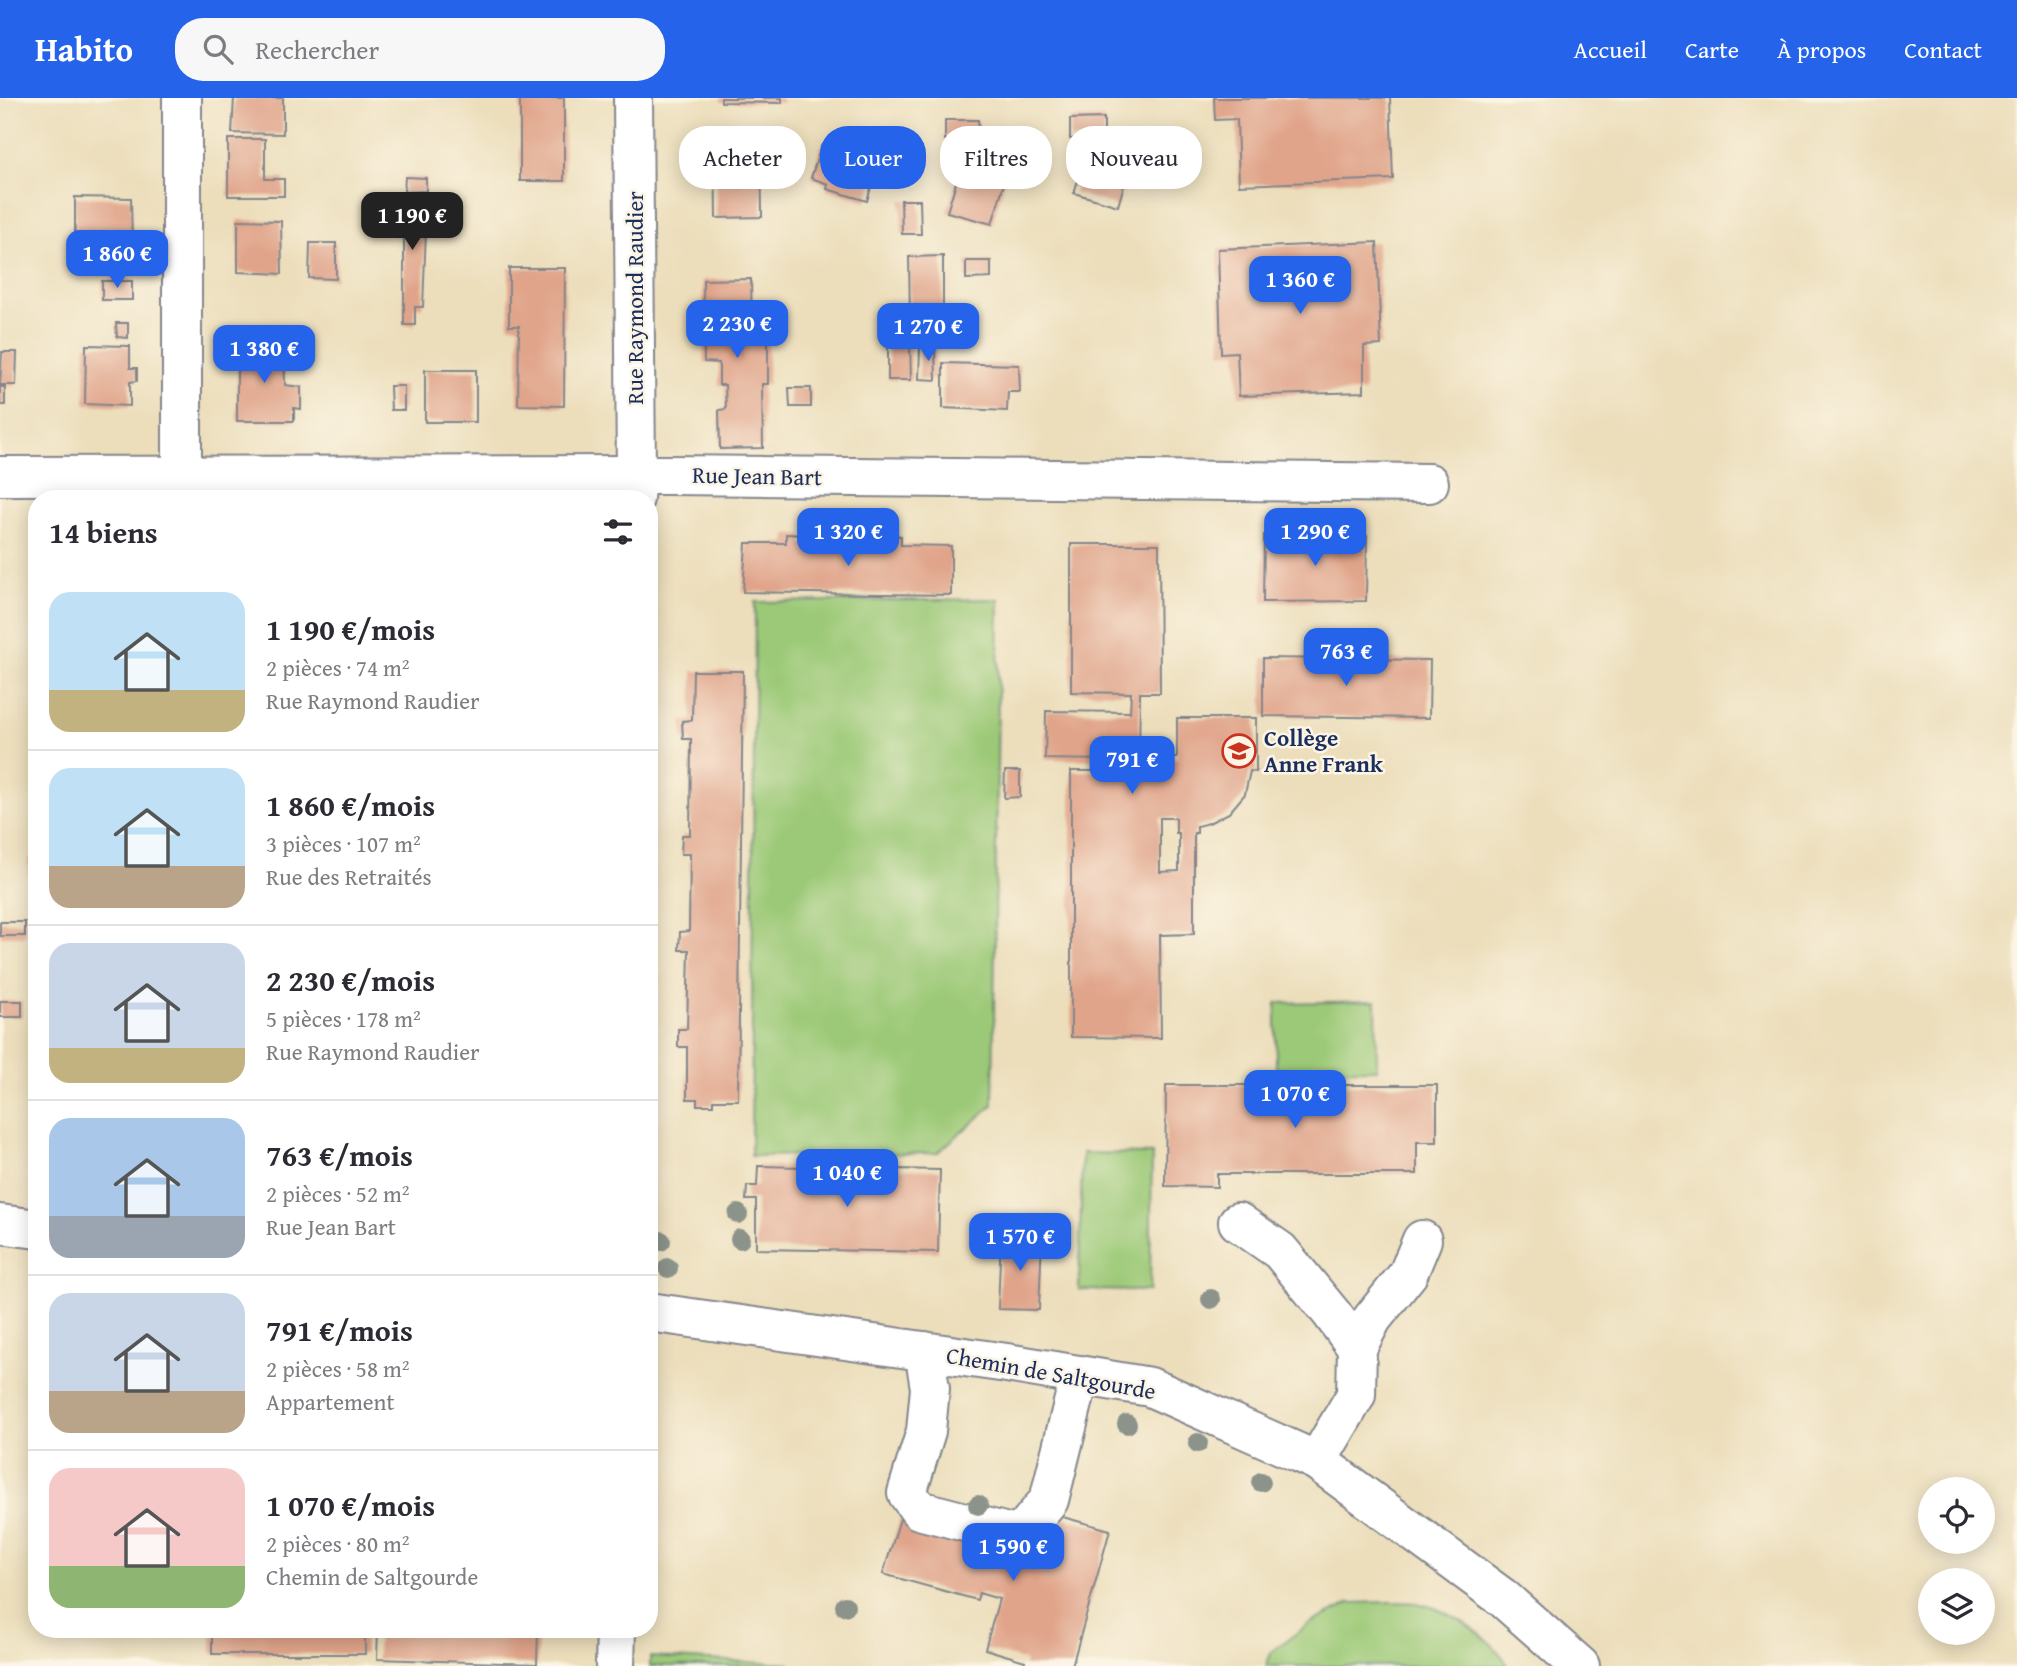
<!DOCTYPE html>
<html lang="fr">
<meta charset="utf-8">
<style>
body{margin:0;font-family:"Gentium Book Plus",serif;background:#f7f7f7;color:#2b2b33;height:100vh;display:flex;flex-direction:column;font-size:26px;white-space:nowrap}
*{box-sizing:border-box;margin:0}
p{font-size:23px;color:#7c7c81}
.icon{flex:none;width:38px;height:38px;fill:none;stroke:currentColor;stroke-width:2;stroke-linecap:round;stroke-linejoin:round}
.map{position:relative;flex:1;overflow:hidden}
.panel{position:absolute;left:28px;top:392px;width:630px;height:1148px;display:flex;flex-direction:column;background:#fff;border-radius:28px;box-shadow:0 4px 18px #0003}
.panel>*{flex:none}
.banner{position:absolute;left:679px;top:28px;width:665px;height:63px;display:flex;gap:14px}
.tools{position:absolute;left:1918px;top:1379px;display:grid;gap:14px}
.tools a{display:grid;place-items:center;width:77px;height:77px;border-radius:50%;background:#fff;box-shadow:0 4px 18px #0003;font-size:35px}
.price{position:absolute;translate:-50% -60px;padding:0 16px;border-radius:14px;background:#2563eb;color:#fff;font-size:23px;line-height:46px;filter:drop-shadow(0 2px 4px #0008)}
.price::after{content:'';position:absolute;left:50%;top:42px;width:21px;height:16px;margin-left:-10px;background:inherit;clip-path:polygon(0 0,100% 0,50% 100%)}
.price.on{background:#222;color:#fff}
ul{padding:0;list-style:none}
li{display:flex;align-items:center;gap:21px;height:175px;padding:0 21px}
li+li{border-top:2px solid #e1e1e2}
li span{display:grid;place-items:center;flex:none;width:196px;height:140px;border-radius:21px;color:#555}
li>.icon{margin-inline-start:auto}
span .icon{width:84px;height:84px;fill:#fffc;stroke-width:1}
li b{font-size:30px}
h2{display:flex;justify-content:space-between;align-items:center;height:84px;padding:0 21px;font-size:30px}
.tag{padding:0 24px;border-radius:28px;background:#fff;box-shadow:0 4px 18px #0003;font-size:24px;line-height:63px}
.tag.on{background:#2563eb;color:#fff}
header{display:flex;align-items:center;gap:42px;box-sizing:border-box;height:98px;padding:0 35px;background:#2563eb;color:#fff}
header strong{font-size:33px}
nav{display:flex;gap:38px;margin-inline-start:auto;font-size:24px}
.search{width:490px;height:63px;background:#f7f7f7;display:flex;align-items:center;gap:18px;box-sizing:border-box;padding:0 24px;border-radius:28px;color:#7c7c81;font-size:26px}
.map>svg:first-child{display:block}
.green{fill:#9cc977;stroke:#5c7c6a;stroke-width:2}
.building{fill:#e0a48a;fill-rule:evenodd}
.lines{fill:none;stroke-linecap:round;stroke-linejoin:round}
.minor-casing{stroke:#84868c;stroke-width:42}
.minor{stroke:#fff;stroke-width:38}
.tree{fill:#8b938b}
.labels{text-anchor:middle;stroke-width:5;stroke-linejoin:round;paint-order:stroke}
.street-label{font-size:23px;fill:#1b2f5e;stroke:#fcf5e5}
.poi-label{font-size:23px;font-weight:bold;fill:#1b2f5e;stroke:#fcf5e5;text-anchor:start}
</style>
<header>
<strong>Habito</strong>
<div class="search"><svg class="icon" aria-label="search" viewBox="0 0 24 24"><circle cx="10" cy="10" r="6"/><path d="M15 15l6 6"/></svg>Rechercher</div>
<nav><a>Accueil</a><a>Carte</a><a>À propos</a><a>Contact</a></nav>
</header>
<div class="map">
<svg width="2017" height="1568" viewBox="0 0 2017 1568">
<rect width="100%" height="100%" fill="#fcf5e5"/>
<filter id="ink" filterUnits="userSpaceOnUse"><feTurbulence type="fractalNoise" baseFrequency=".0143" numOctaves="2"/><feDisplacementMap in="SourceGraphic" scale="14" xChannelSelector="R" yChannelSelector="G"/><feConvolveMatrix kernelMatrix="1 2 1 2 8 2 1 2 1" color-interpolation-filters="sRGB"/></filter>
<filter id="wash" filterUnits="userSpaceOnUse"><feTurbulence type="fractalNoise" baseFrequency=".00686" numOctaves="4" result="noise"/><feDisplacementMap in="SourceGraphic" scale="28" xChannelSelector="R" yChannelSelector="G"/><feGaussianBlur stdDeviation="1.57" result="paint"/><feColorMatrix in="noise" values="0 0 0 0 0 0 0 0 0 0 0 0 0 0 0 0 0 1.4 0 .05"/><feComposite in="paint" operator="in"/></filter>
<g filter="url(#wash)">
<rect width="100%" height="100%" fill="#ecdebb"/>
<g class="green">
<path d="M999 501 993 1007 937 1055 751 1058 755 504Z"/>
<path d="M1376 903 1377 971 1276 972V905Z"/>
<path d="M1082 1055 1152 1056 1150 1193 1079 1192Z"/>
<path d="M1350 1505C1369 1505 1403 1502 1421 1506 1452 1513 1493 1540 1508 1568H1266L1272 1553 1309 1526Z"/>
<path d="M650 1559 790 1566V1568H650Z"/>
</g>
<g id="blocks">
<g class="building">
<path d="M234 0H283V36L232 35Z"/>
<rect x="520" y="0" width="44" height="83"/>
<path d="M721 0H782V5L721 4Z"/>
<path d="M1214 0H1390L1393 81 1239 87 1237 21 1215 22Z"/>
<path d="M1104 20V43L1134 52 1118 108 1074 95 1091 40 1070 41V21Z"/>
<path d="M945 22H978L979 41 1014 52 992 126 947 114 969 42H945Z"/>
<path d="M761 39 762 119 716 120 715 40Z"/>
<path d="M228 41H265V81H284V98H228Z"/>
<path d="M841 47 880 59 867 103 827 91 828 86 811 80 821 48 838 53Z"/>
<path d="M405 79 426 80V93L404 94Z"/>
<path d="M75 99 131 100 132 147 75 146Z"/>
<path d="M391 100 431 103V121H405L404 133 426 132 423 209H415V227H404V137H391Z"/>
<path d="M901 102H920L921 136H902Z"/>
<path d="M238 122 281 123 282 176 238 174Z"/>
<path d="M1377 144 1381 247 1364 248V294L1239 298 1237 254 1221 255 1218 151Z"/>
<path d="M310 145H336V181L309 180Z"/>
<path d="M943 158V221L910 222 909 159Z"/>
<path d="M966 163H991V180L966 181Z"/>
<path d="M509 170H565L564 308 518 307 519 228H509Z"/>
<path d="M751 181 752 228H768V286H762L763 350 720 351 719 312 726 311 725 287H719V265L704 264 703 182Z"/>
<rect x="102" y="183" width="30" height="19"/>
<path d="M116 225H128V240L117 239Z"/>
<path d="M237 246H284L285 287 301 289V311L294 310V323H237Z"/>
<path d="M888 246H910L911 282H888Z"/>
<path d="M86 247 130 248V270H137V283L130 284V308L85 306Z"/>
<path d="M920 248H935L936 282 919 281Z"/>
<path d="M2 254H17L16 287H0Z"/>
<path d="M943 265 1019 267 1020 294H1008L1007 313 943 310Z"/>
<rect x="425" y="272" width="51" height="52"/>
<path d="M390 288H404V312H391Z"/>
<rect x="0" y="289" width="5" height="18"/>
<path d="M789 290H811V309H790Z"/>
<path d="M786 436 803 437V446L882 447 883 437 901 438V447L951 448V497L743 494 746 445H786Z"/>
<path d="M1264 437 1367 438 1366 503 1263 504Z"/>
<path d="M1071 446H1159L1160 595H1140L1139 660H1177V620H1256V674L1250 673 1245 696 1229 715 1209 725 1197 728V735H1194V836L1160 837 1161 940 1071 939V673H1104V662L1045 661 1046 613 1130 614 1131 595 1071 594ZM1160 720H1176V735H1179V773L1160 774Z"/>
<path d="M1263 560 1430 562 1429 620 1263 618Z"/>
<path d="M693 573H743L738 1002H713V1007H697V1001H687V949H678V931H687L689 852H679L680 834 689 833 690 756H681L682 737H690L691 641H683L682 623 692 622Z"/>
<path d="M1005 673H1020V699L1004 700Z"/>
<rect x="28" y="760" width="9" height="17"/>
<rect x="0" y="824" width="25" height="14"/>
<rect x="0" y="903" width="22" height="16"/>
<path d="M1166 987H1437V1044H1417V1076H1217V1089L1165 1088Z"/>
<path d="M758 1068 940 1072 938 1154 756 1151V1102H746L747 1088H757Z"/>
<path d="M1001 1137 1042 1139 1039 1212 998 1211Z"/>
<path d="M1048 1415 1110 1432 1072 1568H1024L1025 1563 985 1551 999 1501 979 1495 977 1502 883 1476 900 1421 993 1446 991 1454 1012 1460 1014 1452 1036 1457Z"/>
<rect x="212" y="1531" width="153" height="25"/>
<path d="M378 1531H538L537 1566 377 1561Z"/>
</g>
</g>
</g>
<g filter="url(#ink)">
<use href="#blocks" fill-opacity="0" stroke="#84868c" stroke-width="2"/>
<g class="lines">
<defs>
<g id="minor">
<path d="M182 0V401"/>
<path d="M633 0 636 377 634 401"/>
<path d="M0 378 668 377 1429 385"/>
<path d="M1238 1124 1280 1153 1332 1216 1357 1250"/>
<path d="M0 1126 37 1131"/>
<path d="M649 1214 1007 1265 1150 1289 1317 1363 1503 1500 1580 1568"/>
<path d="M924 1253 930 1290 926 1333 907 1395 919 1412 1019 1438 1049 1402 1080 1277"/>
<path d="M1317 1363 1356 1297 1357 1250 1372 1221 1408 1176 1422 1142"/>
<path d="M615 1568 616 1531"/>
</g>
</defs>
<use href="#minor" class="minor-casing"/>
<use href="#minor" class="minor"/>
</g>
<g class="tree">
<circle cx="738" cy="1116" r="10"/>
<circle cx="740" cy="1141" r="10"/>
<circle cx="661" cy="1143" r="10"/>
<circle cx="668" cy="1170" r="10"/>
<circle cx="1211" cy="1201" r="10"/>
<circle cx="1127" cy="1326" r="10"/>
<circle cx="1198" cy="1345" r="10"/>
<circle cx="1261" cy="1384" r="10"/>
<circle cx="978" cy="1407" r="10"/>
<circle cx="845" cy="1508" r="10"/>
</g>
</g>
<defs>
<symbol id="school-ring" viewBox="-11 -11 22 22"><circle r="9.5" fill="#fcf5e5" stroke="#c8321e" stroke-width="1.5"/><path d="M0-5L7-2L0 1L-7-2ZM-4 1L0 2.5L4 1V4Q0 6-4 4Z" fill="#c8321e"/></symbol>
</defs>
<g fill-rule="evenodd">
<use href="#school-ring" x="1220" y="634" width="38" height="38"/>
</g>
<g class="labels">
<g class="street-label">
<text transform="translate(635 200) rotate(-90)" y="8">Rue Raymond Raudier</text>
<text transform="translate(757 378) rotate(1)" y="8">Rue Jean Bart</text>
<text transform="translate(1051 1275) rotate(10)" y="8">Chemin de Saltgourde</text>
</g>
<g class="poi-label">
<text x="1264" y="648">Collège<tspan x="1264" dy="26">Anne Frank</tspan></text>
</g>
</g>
</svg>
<div class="tools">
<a><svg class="icon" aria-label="locate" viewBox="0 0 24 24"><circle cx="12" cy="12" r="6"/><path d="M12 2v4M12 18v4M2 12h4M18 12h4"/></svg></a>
<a><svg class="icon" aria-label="layers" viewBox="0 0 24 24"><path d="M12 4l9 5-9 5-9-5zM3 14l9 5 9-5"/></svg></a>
</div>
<b class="price on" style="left:412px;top:154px">1 190 €</b>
<b class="price" style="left:117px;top:192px">1 860 €</b>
<b class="price" style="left:1300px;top:218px">1 360 €</b>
<b class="price" style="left:737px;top:262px">2 230 €</b>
<b class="price" style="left:928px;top:265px">1 270 €</b>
<b class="price" style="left:264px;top:287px">1 380 €</b>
<b class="price" style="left:848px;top:470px">1 320 €</b>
<b class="price" style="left:1315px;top:470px">1 290 €</b>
<b class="price" style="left:1346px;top:590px">763 €</b>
<b class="price" style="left:1132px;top:698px">791 €</b>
<b class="price" style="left:1295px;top:1032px">1 070 €</b>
<b class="price" style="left:847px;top:1111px">1 040 €</b>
<b class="price" style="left:1020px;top:1175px">1 570 €</b>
<b class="price" style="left:1013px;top:1485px">1 590 €</b>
<div class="banner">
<a class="tag">Acheter</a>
<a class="tag on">Louer</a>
<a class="tag">Filtres</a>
<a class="tag">Nouveau</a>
</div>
<section class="panel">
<h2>14 biens<svg class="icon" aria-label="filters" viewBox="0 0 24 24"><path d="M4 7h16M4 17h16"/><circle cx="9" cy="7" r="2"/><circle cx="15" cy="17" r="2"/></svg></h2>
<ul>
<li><span style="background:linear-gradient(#bfe0f5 70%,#c2b280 0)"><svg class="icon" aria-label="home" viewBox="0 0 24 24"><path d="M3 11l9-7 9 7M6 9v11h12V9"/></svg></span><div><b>1 190 €/mois</b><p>2 pièces · 74 m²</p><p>Rue Raymond Raudier</p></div></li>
<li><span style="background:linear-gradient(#bfe0f5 70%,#b9a48a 0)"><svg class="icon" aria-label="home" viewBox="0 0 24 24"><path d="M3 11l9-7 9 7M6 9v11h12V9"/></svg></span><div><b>1 860 €/mois</b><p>3 pièces · 107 m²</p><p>Rue des Retraités</p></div></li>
<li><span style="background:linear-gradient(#c9d6e8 75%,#c2b280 0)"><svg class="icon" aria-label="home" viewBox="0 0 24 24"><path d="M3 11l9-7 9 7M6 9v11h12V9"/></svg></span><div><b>2 230 €/mois</b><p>5 pièces · 178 m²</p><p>Rue Raymond Raudier</p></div></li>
<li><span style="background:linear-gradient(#a9c7e8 70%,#9aa5b1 0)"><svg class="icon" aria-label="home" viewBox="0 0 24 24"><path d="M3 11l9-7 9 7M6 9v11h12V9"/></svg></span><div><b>763 €/mois</b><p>2 pièces · 52 m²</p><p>Rue Jean Bart</p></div></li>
<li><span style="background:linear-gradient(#c9d6e8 70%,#b9a48a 0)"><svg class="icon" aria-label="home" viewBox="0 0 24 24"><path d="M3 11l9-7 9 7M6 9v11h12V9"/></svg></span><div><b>791 €/mois</b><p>2 pièces · 58 m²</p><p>Appartement</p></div></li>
<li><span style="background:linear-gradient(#f6c9c9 70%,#8fb573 0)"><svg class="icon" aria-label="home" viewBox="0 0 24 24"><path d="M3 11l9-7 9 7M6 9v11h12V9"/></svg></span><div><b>1 070 €/mois</b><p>2 pièces · 80 m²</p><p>Chemin de Saltgourde</p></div></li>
</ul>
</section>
</div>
